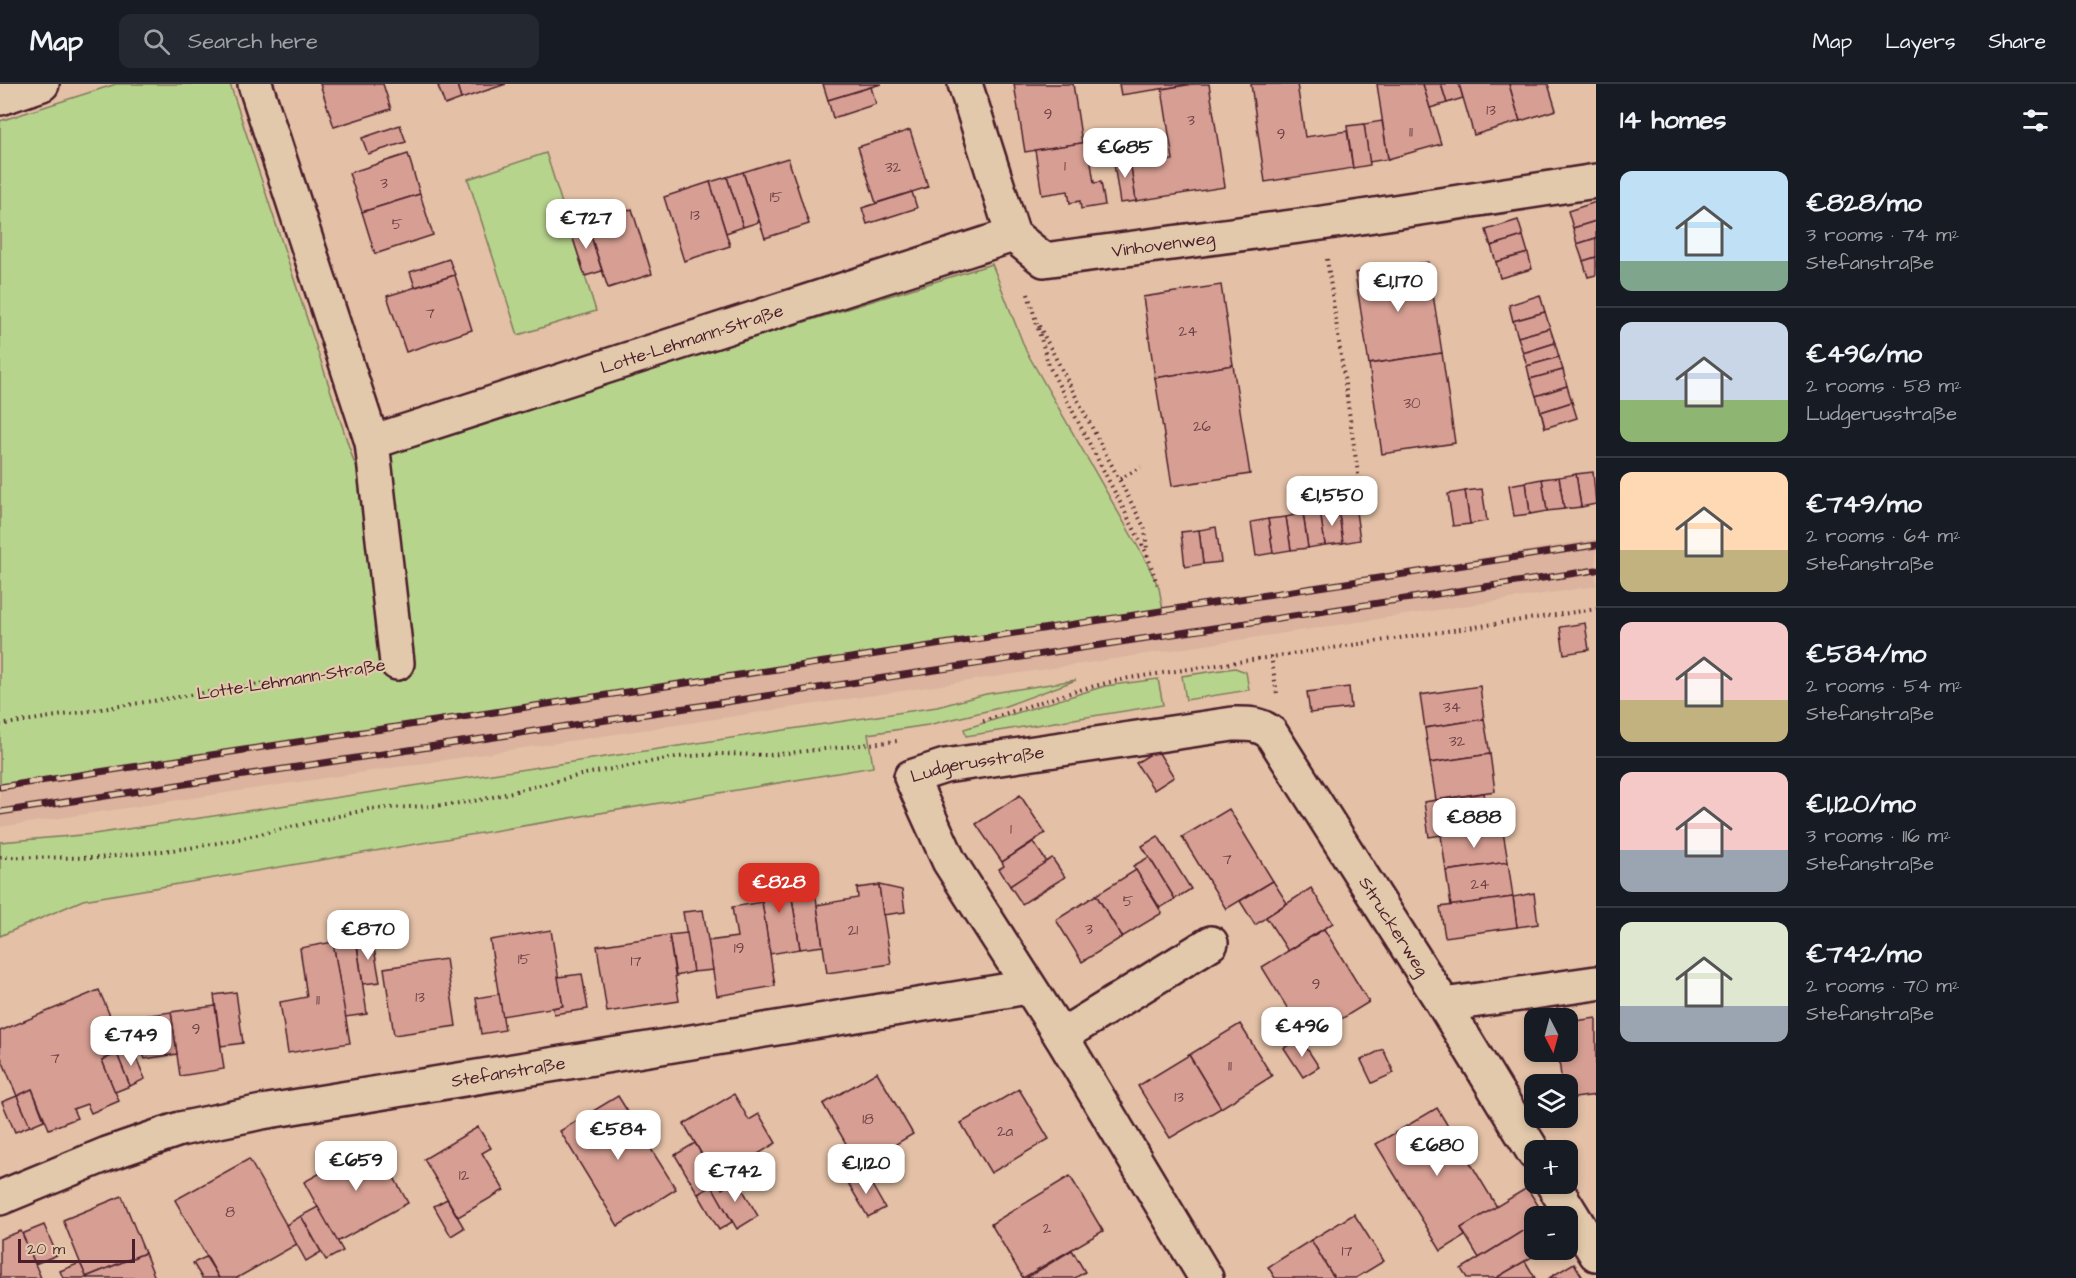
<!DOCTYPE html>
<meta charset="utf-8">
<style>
body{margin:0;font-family:"Architects Daughter",sans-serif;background:#242831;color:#f1f3f6;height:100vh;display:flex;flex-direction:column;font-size:22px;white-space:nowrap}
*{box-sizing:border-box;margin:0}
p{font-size:20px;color:#9ea1a6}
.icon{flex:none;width:33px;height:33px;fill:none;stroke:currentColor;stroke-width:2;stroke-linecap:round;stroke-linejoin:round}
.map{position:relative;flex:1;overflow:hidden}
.details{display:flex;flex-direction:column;background:#171b24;width:480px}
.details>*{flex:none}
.needle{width:39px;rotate:174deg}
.controls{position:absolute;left:1524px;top:924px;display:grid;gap:12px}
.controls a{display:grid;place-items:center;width:54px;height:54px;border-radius:12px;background:#171b24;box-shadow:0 3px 9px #0003;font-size:30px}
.scale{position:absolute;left:18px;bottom:15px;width:117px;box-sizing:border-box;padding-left:6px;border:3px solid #4a1f2b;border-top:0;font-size:16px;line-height:21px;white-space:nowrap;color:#4a1f2b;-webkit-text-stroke:4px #e3c9ab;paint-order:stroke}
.price{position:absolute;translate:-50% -51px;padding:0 14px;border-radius:12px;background:#fff;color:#222;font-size:20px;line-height:39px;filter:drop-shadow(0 2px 3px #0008)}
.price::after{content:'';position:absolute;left:50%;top:36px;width:18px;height:14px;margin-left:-9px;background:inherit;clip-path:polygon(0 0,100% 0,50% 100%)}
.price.current{background:#d93025;color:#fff}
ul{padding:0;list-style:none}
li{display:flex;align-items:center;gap:18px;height:150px;padding:0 24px}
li+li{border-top:2px solid #363941}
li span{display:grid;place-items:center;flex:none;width:168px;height:120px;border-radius:12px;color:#555}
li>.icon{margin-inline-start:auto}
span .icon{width:72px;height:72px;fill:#fffc;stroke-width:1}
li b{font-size:26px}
h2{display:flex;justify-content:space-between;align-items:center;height:72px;padding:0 24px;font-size:26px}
header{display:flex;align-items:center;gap:36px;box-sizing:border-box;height:84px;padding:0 30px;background:#171b24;border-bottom:2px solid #363941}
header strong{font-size:28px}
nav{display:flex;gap:33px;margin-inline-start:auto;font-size:21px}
.search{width:420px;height:54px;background:#242831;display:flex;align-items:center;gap:15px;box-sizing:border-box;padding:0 21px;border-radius:12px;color:#9ea1a6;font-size:22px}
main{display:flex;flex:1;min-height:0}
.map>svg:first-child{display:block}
.built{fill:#dcb39e}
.green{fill:#b7d48d;stroke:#807a5c;stroke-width:1.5}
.building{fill:#d79f93;stroke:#4a1f2b;stroke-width:1.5}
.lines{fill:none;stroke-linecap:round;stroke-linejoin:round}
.minor-casing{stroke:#4a1f2b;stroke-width:38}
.path{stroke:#4a1f2b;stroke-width:4;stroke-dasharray:1.5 4.5;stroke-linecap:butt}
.minor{stroke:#e3c9ab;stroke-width:33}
.rail-casing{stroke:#4a1f2b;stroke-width:7}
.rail{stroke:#e3c9ab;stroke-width:4.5;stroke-dasharray:14;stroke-linecap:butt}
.labels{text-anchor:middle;stroke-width:4.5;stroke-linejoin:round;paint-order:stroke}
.number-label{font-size:15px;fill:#6d3f45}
.street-label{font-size:18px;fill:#4a1f2b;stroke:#e3c9ab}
</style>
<header>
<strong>Map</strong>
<div class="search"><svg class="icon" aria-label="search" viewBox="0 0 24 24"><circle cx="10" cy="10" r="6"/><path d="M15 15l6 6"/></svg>Search here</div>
<nav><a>Map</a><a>Layers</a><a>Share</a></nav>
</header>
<main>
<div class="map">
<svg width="1596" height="1194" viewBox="0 0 1596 1194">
<rect width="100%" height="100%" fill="#e3c0a6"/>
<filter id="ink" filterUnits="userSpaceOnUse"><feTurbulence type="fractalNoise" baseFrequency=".0167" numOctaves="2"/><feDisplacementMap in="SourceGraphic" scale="12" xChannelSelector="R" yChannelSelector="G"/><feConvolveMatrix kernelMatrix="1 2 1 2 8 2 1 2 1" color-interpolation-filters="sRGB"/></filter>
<g filter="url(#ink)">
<path class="built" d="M1596 455V502L0 743V702L1163 526Z"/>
<g class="green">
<path d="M116 0H230L354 378 992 180 1026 267 1146 477 1159 504 1163 526 0 702V37Z"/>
<path d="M546 69 596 227 518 251 468 95Z"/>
<path d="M1235 584 1246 588 1249 606 1186 616 1182 592Z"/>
<path d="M1158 595 1163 621 966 652 964 645 1105 602Z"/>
<path d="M1076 596 1003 623 928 641 868 650 873 683 83 816 0 852V758L94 750 937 623 986 610Z"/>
</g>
<g class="building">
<path d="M320 0H383L391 25 334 43Z"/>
<path d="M443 0H457L461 15 445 21 438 2Z"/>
<path d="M457 0H506L461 15Z"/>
<path d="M823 0H881L828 16Z"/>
<path d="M1014 0H1073L1082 59 1025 68Z"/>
<path d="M1119 0H1193L1121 11Z"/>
<path d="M1193 0H1209L1225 103 1136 117 1129 70 1152 67 1154 79 1173 76 1162 5Z"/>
<path d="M1251 0H1297L1305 53 1347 47 1353 84 1265 98Z"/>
<path d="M1377 0H1423L1441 60 1388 75Z"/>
<path d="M1423 0H1441L1447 19 1430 24Z"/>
<path d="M1441 0H1459L1463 14 1447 19Z"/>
<path d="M1459 0H1509L1520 37 1474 51Z"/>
<path d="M1509 0H1548L1556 26 1520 37Z"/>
<path d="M871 3 876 20 833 34 828 16Z"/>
<path d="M1382 37 1388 75 1369 78 1364 40Z"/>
<path d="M1364 40 1370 81 1353 84 1347 42Z"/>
<path d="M400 41 406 58 368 70 362 54Z"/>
<path d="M910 46 928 103 876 119 858 63Z"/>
<path d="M1088 58 1094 99 1101 98 1105 121 1081 125 1080 117 1070 119 1068 107 1042 111 1035 66Z"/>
<path d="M408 70 420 110 362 128 349 89Z"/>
<path d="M1129 70 1136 117 1120 119 1113 73Z"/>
<path d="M788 74 809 140 765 154 743 88Z"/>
<path d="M743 88 759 138 743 143 727 93Z"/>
<path d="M727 93 743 143 726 149 710 98Z"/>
<path d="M710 98 730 162 684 177 664 113Z"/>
<path d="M912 108 917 124 867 140 862 124Z"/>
<path d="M420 110 433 151 375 170 362 128Z"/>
<path d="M1596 118V137L1573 144 1568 127Z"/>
<path d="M632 125 652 190 608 204 587 140Z"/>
<path d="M1518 136 1523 152 1491 162 1486 146Z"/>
<path d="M1596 137V154L1577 160 1573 144Z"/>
<path d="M587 140 602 187 585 192 570 145Z"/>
<path d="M1523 152 1528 169 1496 178 1491 162Z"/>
<path d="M1596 154V173L1583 177 1577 160Z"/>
<path d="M1528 169 1532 185 1500 194 1496 178Z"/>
<path d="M1596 173V191L1588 193 1583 177Z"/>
<path d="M449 175 455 191 415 203 410 188Z"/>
<path d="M1428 178 1442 269 1369 280 1355 189Z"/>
<path d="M455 191 472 246 406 268 387 212Z"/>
<path d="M1221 201 1233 281 1155 294 1143 213Z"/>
<path d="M1540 211 1545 228 1513 237 1509 221Z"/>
<path d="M1545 228 1550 244 1518 253 1513 237Z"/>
<path d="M1550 244 1555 259 1523 269 1518 253Z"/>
<path d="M1555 259 1559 273 1527 282 1523 269Z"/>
<path d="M1442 269 1455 359 1382 370 1369 280Z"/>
<path d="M1559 273 1563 286 1530 295 1527 282Z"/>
<path d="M1233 281 1250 390 1172 402 1155 294Z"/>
<path d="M1563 286 1567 302 1536 312 1530 295Z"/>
<path d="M1567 302 1572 318 1541 328 1536 312Z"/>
<path d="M1572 318 1577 334 1545 344 1541 328Z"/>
<path d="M1593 388 1596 420 1581 423 1576 390Z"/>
<path d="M1576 390 1581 423 1564 425 1559 393Z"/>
<path d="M1559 393 1564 425 1547 427 1542 395Z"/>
<path d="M1542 395 1547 427 1530 430 1526 398Z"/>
<path d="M1526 398 1530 430 1514 432 1509 401Z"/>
<path d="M1482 405 1487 437 1470 440 1465 407Z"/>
<path d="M1465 407 1470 440 1453 442 1448 410Z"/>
<path d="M1355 421 1360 456 1343 459 1338 424Z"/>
<path d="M1338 424 1343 459 1325 461 1320 427Z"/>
<path d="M1320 427 1325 461 1308 464 1303 429Z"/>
<path d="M1303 429 1308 464 1291 466 1286 433Z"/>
<path d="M1286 433 1291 466 1273 469 1268 435Z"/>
<path d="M1268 435 1273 469 1256 472 1251 438Z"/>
<path d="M1216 443 1221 478 1203 480 1199 446Z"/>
<path d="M1199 446 1203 480 1185 483 1181 448Z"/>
<path d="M1585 539 1589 566 1564 570 1560 543Z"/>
<path d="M1480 602 1484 635 1425 644 1420 611Z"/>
<path d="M1349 603 1351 624 1310 629 1307 608Z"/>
<path d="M1484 635 1490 670 1430 679 1425 644Z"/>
<path d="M1157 666 1174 693 1154 706 1136 679Z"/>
<path d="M1490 670 1495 707 1436 716 1430 679Z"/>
<path d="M1484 709 1489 744 1429 753 1424 718Z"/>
<path d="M1020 711 1045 749 1002 778 976 740Z"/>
<path d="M1229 725 1273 797 1226 825 1182 753Z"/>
<path d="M1502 742 1508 778 1446 787 1441 751Z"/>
<path d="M1158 752 1191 805 1175 815 1142 762Z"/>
<path d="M1033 758 1047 778 1010 802 999 785 1004 782 1002 778Z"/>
<path d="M1149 773 1175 815 1160 824 1133 782Z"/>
<path d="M1052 774 1065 793 1022 820 1010 802Z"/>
<path d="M1508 778 1513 813 1451 822 1446 787Z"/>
<path d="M812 786 823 862 800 865 788 789Z"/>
<path d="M1136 786 1162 829 1122 853 1096 811Z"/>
<path d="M788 789 800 865 770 870 758 794Z"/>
<path d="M1273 797 1287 819 1255 841 1240 817Z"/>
<path d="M879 801 891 880 827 889 817 821 858 814 857 804Z"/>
<path d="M879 801 902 806 905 828 883 831Z"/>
<path d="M1311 804 1333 839 1288 867 1266 833Z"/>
<path d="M1534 809 1538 840 1517 843 1513 813Z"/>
<path d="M1096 811 1122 853 1082 878 1056 836Z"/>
<path d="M1513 813 1517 843 1445 853 1440 823Z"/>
<path d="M762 818 775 902 717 912 708 857 737 853 732 823Z"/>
<path d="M703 826 713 886 693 888 683 828Z"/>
<path d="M1324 845 1369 918 1307 956 1262 883Z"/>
<path d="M551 846 563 922 502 932 490 856Z"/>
<path d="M687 849 693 888 676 892 669 851Z"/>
<path d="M669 851 679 917 607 928 597 862Z"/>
<path d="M372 853 380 898 363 900 356 855Z"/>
<path d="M356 855 367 930 345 933 333 858Z"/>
<path d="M333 858 350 959 288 969 280 918 307 913 300 864Z"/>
<path d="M446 875 456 942 394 951 384 884Z"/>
<path d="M582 890 588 925 554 930 553 924 563 922 558 893Z"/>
<path d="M99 906 125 967 102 976 119 1017 91 1029 87 1020 73 1025 77 1034 49 1045 32 1005 17 1012 0 971V947Z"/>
<path d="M236 908 243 959 221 962 214 911Z"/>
<path d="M499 910 505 946 481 950 476 914Z"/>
<path d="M215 922 224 985 180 992 171 928Z"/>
<path d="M171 928 177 970 145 975 128 934Z"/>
<path d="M1596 934V1011L1568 1015V1000H1562L1558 968H1568V938Z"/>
<path d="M1240 940 1272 992 1221 1024 1189 971Z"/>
<path d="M1300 954 1319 983 1303 993 1284 964Z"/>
<path d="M132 964 145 995 130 1002 117 970Z"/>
<path d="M1383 965 1394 989 1372 999 1361 976Z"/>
<path d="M117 970 130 1002 115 1008 102 976Z"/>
<path d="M1189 971 1221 1024 1170 1054 1138 1002Z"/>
<path d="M877 988 913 1050 859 1082 823 1020Z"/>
<path d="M32 1005 44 1036 30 1042 17 1012Z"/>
<path d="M1019 1005 1049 1055 991 1089 961 1039Z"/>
<path d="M734 1010 749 1036 759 1030 776 1059 748 1076 754 1086 722 1105 684 1040Z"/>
<path d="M17 1012 30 1042 15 1048 2 1018Z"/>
<path d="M618 1012 676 1105 618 1142 560 1047Z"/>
<path d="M1437 1024 1497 1123 1461 1144 1465 1152 1441 1167 1376 1060Z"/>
<path d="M478 1043 491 1064 482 1069 504 1106 458 1133 424 1075Z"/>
<path d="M375 1059 408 1119 337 1158 304 1098Z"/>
<path d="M695 1059 717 1096 710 1100 712 1102 698 1110 675 1071Z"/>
<path d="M249 1075 297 1160 237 1194H219L175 1116Z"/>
<path d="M865 1089 885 1124 868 1133 848 1099Z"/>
<path d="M1070 1092 1103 1147 1023 1194 991 1140Z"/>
<path d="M717 1096 722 1105 737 1096 758 1132 737 1145 710 1100Z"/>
<path d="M712 1102 732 1138 719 1146 698 1110Z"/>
<path d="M1527 1104 1545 1132H1534V1140L1479 1174 1461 1144Z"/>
<path d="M122 1112 145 1169 86 1193 63 1136Z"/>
<path d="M447 1115 464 1144 451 1152 434 1122Z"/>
<path d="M318 1123 343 1167 326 1176 301 1132Z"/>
<path d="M1354 1130 1384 1177 1356 1194H1334L1311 1156Z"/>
<path d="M301 1132 321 1168 306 1177 286 1141Z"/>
<path d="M1534 1140V1166H1544L1496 1194H1467L1461 1185Z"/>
<path d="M44 1141 57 1171 35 1180 22 1150Z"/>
<path d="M21 1147 41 1194H0V1155Z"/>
<path d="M1311 1156 1334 1194H1275L1268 1183Z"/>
<path d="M1072 1166 1085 1188 1075 1194H1026Z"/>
<path d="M145 1169 155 1194H87L86 1193Z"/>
<path d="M206 1173 219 1194H202L193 1179Z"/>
<path d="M1525 1177 1535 1194H1496Z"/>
<path d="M80 1179 87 1194H63L60 1187Z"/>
<path d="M1574 1179 1583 1194H1549Z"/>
</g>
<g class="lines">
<defs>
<g id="minor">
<path d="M255 0 372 358 397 579"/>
<path d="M965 0 1013 151"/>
<path d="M0 14 42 0"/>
<path id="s1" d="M1013 151 1044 176 1322 139 1596 97"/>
<path id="s2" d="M372 358 1013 151"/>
<path d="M1444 921 1596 899"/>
<path d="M1061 952 1211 859"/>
<path d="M1553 1100 1596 1170"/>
<path id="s3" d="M0 1114 107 1070 180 1045 262 1028 1028 903"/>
<path id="s4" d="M1206 1194 1061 952 949 777 911 693 945 682 1233 640C1248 640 1259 639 1271 649L1444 921 1534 1069"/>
</g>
</defs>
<use href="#minor" class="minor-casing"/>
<g class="path">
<path d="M1327 175 1359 397"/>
<path d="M1028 210 1049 282 1147 470 1157 500"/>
<path d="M1039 242 1145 445 1147 466"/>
<path d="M1120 395 1141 383"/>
<path d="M1271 572 1277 610"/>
<path d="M983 637C1032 621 1079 604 1129 594L1596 525"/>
<path d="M0 641 361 584"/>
<path d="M0 773 98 774 190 764 234 756 369 725 446 721 480 716 585 690 677 673 720 670 770 671 897 657"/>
</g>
<use href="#minor" class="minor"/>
<defs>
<g id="rail">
<path d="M0 703 1596 461"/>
<path d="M0 728 1596 486"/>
</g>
</defs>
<use href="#rail" class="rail-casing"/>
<use href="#rail" class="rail"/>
</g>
</g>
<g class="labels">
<g class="number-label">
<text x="1491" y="31">13</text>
<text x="1048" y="35">9</text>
<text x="1191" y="41">3</text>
<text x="1411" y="53">11</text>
<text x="1281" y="55">9</text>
<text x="1065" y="87">1</text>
<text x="893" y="88">32</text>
<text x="384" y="104">3</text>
<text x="776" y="118">15</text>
<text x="695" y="136">13</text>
<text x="397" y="145">5</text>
<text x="430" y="234">7</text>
<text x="1188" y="252">24</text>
<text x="1412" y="324">30</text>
<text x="1202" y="347">26</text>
<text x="1452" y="628">34</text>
<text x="1457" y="662">32</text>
<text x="1011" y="750">1</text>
<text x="1227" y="780">7</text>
<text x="1480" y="805">24</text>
<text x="1128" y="822">5</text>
<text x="1089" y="850">3</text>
<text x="853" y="851">21</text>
<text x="739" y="869">19</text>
<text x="524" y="880">15</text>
<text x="636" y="882">17</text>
<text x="1316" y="905">9</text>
<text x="420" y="918">13</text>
<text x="318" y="921">11</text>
<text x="196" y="950">9</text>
<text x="55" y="979">7</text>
<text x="1230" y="987">11</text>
<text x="1179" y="1018">13</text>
<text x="868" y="1040">18</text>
<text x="1005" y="1052">2a</text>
<text x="464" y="1096">12</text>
<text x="230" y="1133">8</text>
<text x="1047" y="1149">2</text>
<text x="1347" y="1172">17</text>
</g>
<g class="street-label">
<text dy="6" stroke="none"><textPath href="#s1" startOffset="160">Vinhovenweg</textPath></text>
<text dy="6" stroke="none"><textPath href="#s2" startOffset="336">Lotte-Lehmann-Straße</textPath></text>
<text transform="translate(291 595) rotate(-9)" y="6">Lotte-Lehmann-Straße</text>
<text dy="6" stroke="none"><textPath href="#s4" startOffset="650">Ludgerusstraße</textPath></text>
<text dy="6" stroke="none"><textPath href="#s4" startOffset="1178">Struckerweg</textPath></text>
<text dy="6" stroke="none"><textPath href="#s3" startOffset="526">Stefanstraße</textPath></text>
</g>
</g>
</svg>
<div class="controls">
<a><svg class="needle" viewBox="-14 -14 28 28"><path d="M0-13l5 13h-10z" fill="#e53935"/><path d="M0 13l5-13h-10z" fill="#9ea1a6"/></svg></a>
<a><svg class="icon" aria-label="layers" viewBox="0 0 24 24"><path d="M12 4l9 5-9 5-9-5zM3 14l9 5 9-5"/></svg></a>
<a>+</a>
<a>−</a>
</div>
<div class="scale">20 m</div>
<b class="price" style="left:1125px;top:95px">€685</b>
<b class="price" style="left:586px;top:166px">€727</b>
<b class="price" style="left:1398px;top:229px">€1,170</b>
<b class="price" style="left:1332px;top:443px">€1,550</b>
<b class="price" style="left:1474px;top:765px">€888</b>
<b class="price current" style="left:779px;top:830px">€828</b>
<b class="price" style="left:368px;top:877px">€870</b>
<b class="price" style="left:1302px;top:974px">€496</b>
<b class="price" style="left:131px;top:983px">€749</b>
<b class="price" style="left:618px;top:1077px">€584</b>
<b class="price" style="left:1437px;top:1093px">€680</b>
<b class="price" style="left:356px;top:1108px">€659</b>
<b class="price" style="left:866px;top:1111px">€1,120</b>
<b class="price" style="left:735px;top:1119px">€742</b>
</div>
<section class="details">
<h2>14 homes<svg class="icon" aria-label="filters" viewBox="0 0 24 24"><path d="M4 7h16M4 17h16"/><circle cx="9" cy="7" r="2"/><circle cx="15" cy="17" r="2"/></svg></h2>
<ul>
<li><span style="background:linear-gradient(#bfe0f5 75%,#7fa58c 0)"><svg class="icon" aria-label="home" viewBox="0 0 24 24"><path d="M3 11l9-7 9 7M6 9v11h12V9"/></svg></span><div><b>€828/mo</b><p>3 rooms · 74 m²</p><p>Stefanstraße</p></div></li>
<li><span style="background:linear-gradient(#c9d6e8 65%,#8fb573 0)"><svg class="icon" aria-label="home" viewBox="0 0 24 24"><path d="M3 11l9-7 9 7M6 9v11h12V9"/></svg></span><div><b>€496/mo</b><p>2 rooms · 58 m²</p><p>Ludgerusstraße</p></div></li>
<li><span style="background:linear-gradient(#ffd9b3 65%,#c2b280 0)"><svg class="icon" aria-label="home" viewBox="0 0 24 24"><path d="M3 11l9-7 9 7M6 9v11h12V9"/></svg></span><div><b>€749/mo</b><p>2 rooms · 64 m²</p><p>Stefanstraße</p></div></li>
<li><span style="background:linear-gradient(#f6c9c9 65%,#c2b280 0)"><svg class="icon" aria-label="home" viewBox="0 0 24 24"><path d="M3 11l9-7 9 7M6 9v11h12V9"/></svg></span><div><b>€584/mo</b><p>2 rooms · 54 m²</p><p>Stefanstraße</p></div></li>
<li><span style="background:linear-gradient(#f6c9c9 65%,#9aa5b1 0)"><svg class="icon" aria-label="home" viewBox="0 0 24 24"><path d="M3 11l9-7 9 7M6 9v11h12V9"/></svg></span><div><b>€1,120/mo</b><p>3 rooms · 116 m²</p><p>Stefanstraße</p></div></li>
<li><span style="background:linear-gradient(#dfe7d0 70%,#9aa5b1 0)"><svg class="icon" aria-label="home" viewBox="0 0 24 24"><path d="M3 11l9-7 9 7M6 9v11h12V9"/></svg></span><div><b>€742/mo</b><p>2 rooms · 70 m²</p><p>Stefanstraße</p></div></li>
</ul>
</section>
</main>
